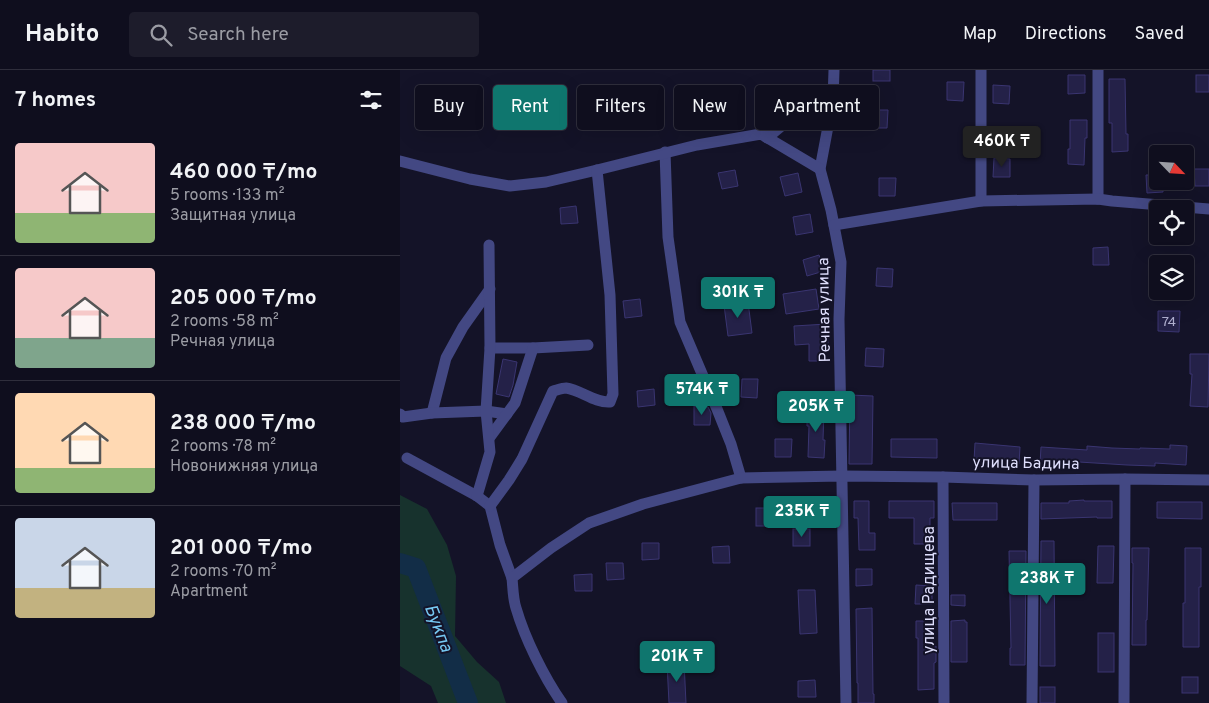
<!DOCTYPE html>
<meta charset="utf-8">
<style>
body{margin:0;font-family:Overpass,sans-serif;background:#1d1c2b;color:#f1f3f6;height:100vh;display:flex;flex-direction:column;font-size:19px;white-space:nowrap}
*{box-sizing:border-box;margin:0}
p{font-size:16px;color:#9b9ca4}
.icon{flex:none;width:28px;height:28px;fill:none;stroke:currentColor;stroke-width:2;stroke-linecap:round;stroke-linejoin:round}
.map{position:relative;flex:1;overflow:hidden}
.side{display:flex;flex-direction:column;background:#0f0e1e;width:400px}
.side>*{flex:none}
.guide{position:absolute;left:15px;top:15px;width:475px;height:45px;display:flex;gap:10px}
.needle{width:32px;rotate:115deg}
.controls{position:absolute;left:749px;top:75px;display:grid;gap:10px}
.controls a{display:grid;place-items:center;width:45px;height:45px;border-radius:5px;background:#0f0e1e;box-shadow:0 5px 20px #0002,0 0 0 1px #2f2e3c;font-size:25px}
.price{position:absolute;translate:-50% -42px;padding:0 11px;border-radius:5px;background:#0f766e;color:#fff;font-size:16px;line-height:32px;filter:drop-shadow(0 1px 2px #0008)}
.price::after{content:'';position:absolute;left:50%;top:30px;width:15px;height:11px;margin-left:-8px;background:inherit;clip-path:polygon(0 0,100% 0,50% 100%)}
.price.selected{background:#222;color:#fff}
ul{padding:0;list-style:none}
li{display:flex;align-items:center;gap:15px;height:125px;padding:0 15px}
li+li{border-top:1px solid #2f2e3c}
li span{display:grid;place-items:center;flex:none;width:140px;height:100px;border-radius:5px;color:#555}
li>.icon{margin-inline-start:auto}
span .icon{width:60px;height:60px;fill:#fffc;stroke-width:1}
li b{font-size:21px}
h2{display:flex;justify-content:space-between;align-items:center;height:60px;padding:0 15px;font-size:21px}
.chip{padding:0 18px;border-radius:5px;background:#0f0e1e;box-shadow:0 5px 20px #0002,0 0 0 1px #2f2e3c;font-size:18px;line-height:45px}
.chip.selected{background:#0f766e;color:#fff}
header{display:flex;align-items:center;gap:30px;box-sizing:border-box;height:70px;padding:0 25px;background:#0f0e1e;border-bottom:1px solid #2f2e3c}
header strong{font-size:24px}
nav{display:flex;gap:28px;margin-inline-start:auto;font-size:18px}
.search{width:350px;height:45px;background:#1d1c2b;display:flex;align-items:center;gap:12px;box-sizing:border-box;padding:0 18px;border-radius:5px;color:#9b9ca4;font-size:19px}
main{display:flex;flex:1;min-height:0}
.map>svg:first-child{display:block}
.green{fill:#17322d}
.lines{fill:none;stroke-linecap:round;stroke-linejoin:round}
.river{stroke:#122d47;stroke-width:20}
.building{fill:#242148;stroke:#3a3571}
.minor{stroke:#434883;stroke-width:11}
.labels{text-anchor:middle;stroke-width:4;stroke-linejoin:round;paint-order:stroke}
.number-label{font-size:14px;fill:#b0afcf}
.street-label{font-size:16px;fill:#dedefc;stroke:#141328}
.water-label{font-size:18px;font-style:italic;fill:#76c8f2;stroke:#141328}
</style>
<header>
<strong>Habito</strong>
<div class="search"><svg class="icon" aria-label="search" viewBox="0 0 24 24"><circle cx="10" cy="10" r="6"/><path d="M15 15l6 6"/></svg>Search here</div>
<nav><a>Map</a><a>Directions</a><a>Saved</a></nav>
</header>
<main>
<section class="side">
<h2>7 homes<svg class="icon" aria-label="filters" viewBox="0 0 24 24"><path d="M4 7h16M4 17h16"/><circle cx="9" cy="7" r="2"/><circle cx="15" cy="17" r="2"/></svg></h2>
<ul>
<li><span style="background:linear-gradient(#f6c9c9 70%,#8fb573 0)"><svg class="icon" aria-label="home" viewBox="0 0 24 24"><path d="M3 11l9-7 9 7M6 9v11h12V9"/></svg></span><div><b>460 000 ₸/mo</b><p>5 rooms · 133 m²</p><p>Защитная улица</p></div></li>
<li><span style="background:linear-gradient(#f6c9c9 70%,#7fa58c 0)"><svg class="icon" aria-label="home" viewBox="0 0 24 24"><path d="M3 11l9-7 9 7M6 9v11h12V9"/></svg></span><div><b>205 000 ₸/mo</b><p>2 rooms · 58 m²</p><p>Речная улица</p></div></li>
<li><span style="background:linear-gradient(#ffd9b3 75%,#8fb573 0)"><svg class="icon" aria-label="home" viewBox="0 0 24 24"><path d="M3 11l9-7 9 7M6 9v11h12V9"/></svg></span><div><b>238 000 ₸/mo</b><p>2 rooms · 78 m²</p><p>Новонижняя улица</p></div></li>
<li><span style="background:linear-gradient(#c9d6e8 70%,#c2b280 0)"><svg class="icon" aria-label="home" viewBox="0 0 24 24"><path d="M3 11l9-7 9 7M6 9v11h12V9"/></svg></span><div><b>201 000 ₸/mo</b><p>2 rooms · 70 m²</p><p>Apartment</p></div></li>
</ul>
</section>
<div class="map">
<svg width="809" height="633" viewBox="0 0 809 633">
<rect width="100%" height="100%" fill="#141328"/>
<path class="green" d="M0 425 27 439 47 475 56 506 55 566 77 592 99 612 106 633H38L31 616 0 596Z"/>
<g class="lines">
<path class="river" d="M0 493 16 498 68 633"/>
</g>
<g class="building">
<rect x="473" y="0" width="17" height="11"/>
<path d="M668 5H685V23L668 24Z"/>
<rect x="796" y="5" width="13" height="17"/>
<path d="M709 9H725L726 64H728V81L712 82V53H709Z"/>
<path d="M547 12H564L563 31 547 30Z"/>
<path d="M593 15 610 16 609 34 593 33Z"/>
<path d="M471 40H488L487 58H471Z"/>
<path d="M670 50H687V68H685L684 95 668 94V79H670Z"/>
<path d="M594 88 610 89V107H593Z"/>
<path d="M794 99H809V116H795Z"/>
<path d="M335 100 338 116 322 119 318 103Z"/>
<path d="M398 103 402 122 385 126 380 107Z"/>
<path d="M746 105H758V111H763V122L747 123Z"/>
<path d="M479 108H496L495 126H479Z"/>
<path d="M176 136 178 153 161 154 160 138Z"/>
<path d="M410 144 413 162 396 165 393 147Z"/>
<path d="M708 177 709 195H693V178Z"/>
<path d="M419 185 424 201 407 206 403 190Z"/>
<path d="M477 198 493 199 492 217 476 216Z"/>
<path d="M416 219 419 239 386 244 383 224Z"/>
<path d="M240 229 242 246 225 248 223 231Z"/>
<path d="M348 232 352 263 328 266 324 235Z"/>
<path d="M758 241H780L779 262 758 261Z"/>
<path d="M427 254 428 274H425V291H409V274L395 275 394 256Z"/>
<path d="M466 278 484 279 483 297 465 296Z"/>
<path d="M790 284H809L808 337 790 336 792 304H790Z"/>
<path d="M103 289 117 292 113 315 109 327 96 324Z"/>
<path d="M342 309H358L357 328 341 327Z"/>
<path d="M254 319 255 335 238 337 237 321Z"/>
<path d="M450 325 473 326 472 394H449Z"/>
<path d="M294 336 308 337 311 343 310 355H294Z"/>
<path d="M407 338 424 339 423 370H425L424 388 408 387 409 356H407Z"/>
<path d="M375 369H392L391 387H375Z"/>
<path d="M491 369H537V388L491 387Z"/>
<path d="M575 373 620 377 619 394 574 391Z"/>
<path d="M770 375 787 376 786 395 755 393V396L727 395 679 392 678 396 656 394V395L640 394 641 377 687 380V376L712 378 740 379V378L770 379Z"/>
<path d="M684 430V431H712V448H697V447L641 449V433H669V431Z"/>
<path d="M454 431H469V463H475V480H459L458 448H454Z"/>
<path d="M489 431H534V448H530V474H514V448H489Z"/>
<path d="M757 432H802V449L757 448Z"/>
<path d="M552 433H597V450H553Z"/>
<rect x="356" y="438" width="17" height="18"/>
<rect x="393" y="459" width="17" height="17"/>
<path d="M641 471H654L655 596H640V595Z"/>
<path d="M242 473H259V489L242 490Z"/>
<path d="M329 476 330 493H313L312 477Z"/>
<path d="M698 476H714L713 513H697Z"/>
<path d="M732 478H749L747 550H746V575H732L733 493H732Z"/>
<path d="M785 478H801V517H799V577H783V533H785Z"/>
<path d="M609 481H626L625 595H610V578H611Z"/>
<path d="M206 493H223L224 509 207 510Z"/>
<path d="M456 499H472V515L456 516Z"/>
<path d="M192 504V521H175L174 505Z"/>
<path d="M516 515 532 516V534H515Z"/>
<path d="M398 520H415L417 563 400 564Z"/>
<path d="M551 525H565V536L551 535Z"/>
<path d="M472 538 473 624H474V633H458V613H457L456 539Z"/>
<path d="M565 550V552H567V592H551V551Z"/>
<path d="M516 551H532V576H536V592L534 593V619L518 620V568H516Z"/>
<rect x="698" y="563" width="16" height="39"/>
<path d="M284 592 286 633H269L267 593Z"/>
<rect x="782" y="607" width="16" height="16"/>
<path d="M415 610 416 627H398V611Z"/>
<rect x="640" y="617" width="15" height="16"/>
</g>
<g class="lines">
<g class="minor">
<path d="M434 0 433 30 420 99 431 140 441 192 439 249 446 633"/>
<path d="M367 68 397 43 433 30"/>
<path d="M265 82 268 167 280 252 317 339 331 374 341 408"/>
<path d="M0 91 70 109 110 116 146 112 197 100 297 75 361 64 420 99"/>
<path d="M698 129V0"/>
<path d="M581 131V0"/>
<path d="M434 155 581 131 698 129 712 131 809 139"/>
<path d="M90 278H133L188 275"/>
<path d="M32 343 46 288 63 257 90 219"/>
<path d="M0 344 3 347 32 343 86 341 107 344"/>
<path d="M90 367 115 333 133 278"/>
<path d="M7 388 77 426 90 436 100 475 112 508"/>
<path d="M543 407 544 633"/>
<path d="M77 426 90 382 86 341 90 278 89 175"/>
<path d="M90 436 109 410 122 389 153 321C157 320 162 318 166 318 181 320 194 333 210 332L213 324 210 225 197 100"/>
<path d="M162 633C144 607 125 569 116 538 113 529 113 518 112 508L151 478 189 453 243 434 341 408 442 406 543 407 634 410 725 409 809 410"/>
<path d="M632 633 634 410"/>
<path d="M724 633 725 409"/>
</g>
</g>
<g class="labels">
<g class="number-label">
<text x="769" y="256">74</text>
</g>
<g class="street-label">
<text transform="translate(423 240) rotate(-91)" y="6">Речная улица</text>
<text transform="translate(626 392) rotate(1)" y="6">улица Бадина</text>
<text transform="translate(528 520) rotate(-90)" y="6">улица Радищева</text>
</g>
<g class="water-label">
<text transform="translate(39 558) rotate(69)" y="6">Букпа</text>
</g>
</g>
</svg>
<div class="controls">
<a><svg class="needle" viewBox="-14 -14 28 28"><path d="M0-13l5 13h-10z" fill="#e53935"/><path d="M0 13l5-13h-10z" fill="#9b9ca4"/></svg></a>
<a><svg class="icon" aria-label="locate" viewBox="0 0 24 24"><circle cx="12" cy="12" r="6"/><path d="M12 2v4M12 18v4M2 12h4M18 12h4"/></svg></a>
<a><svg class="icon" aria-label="layers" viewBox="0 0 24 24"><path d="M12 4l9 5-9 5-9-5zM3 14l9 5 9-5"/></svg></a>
</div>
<b class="price selected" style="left:602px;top:98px">460K ₸</b>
<b class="price" style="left:338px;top:249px">301K ₸</b>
<b class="price" style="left:302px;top:346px">574K ₸</b>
<b class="price" style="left:416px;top:363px">205K ₸</b>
<b class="price" style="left:402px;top:468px">235K ₸</b>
<b class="price" style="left:647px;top:535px">238K ₸</b>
<b class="price" style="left:277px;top:613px">201K ₸</b>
<div class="guide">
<a class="chip">Buy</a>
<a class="chip selected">Rent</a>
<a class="chip">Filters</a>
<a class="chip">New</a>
<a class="chip">Apartment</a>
</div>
</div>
</main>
